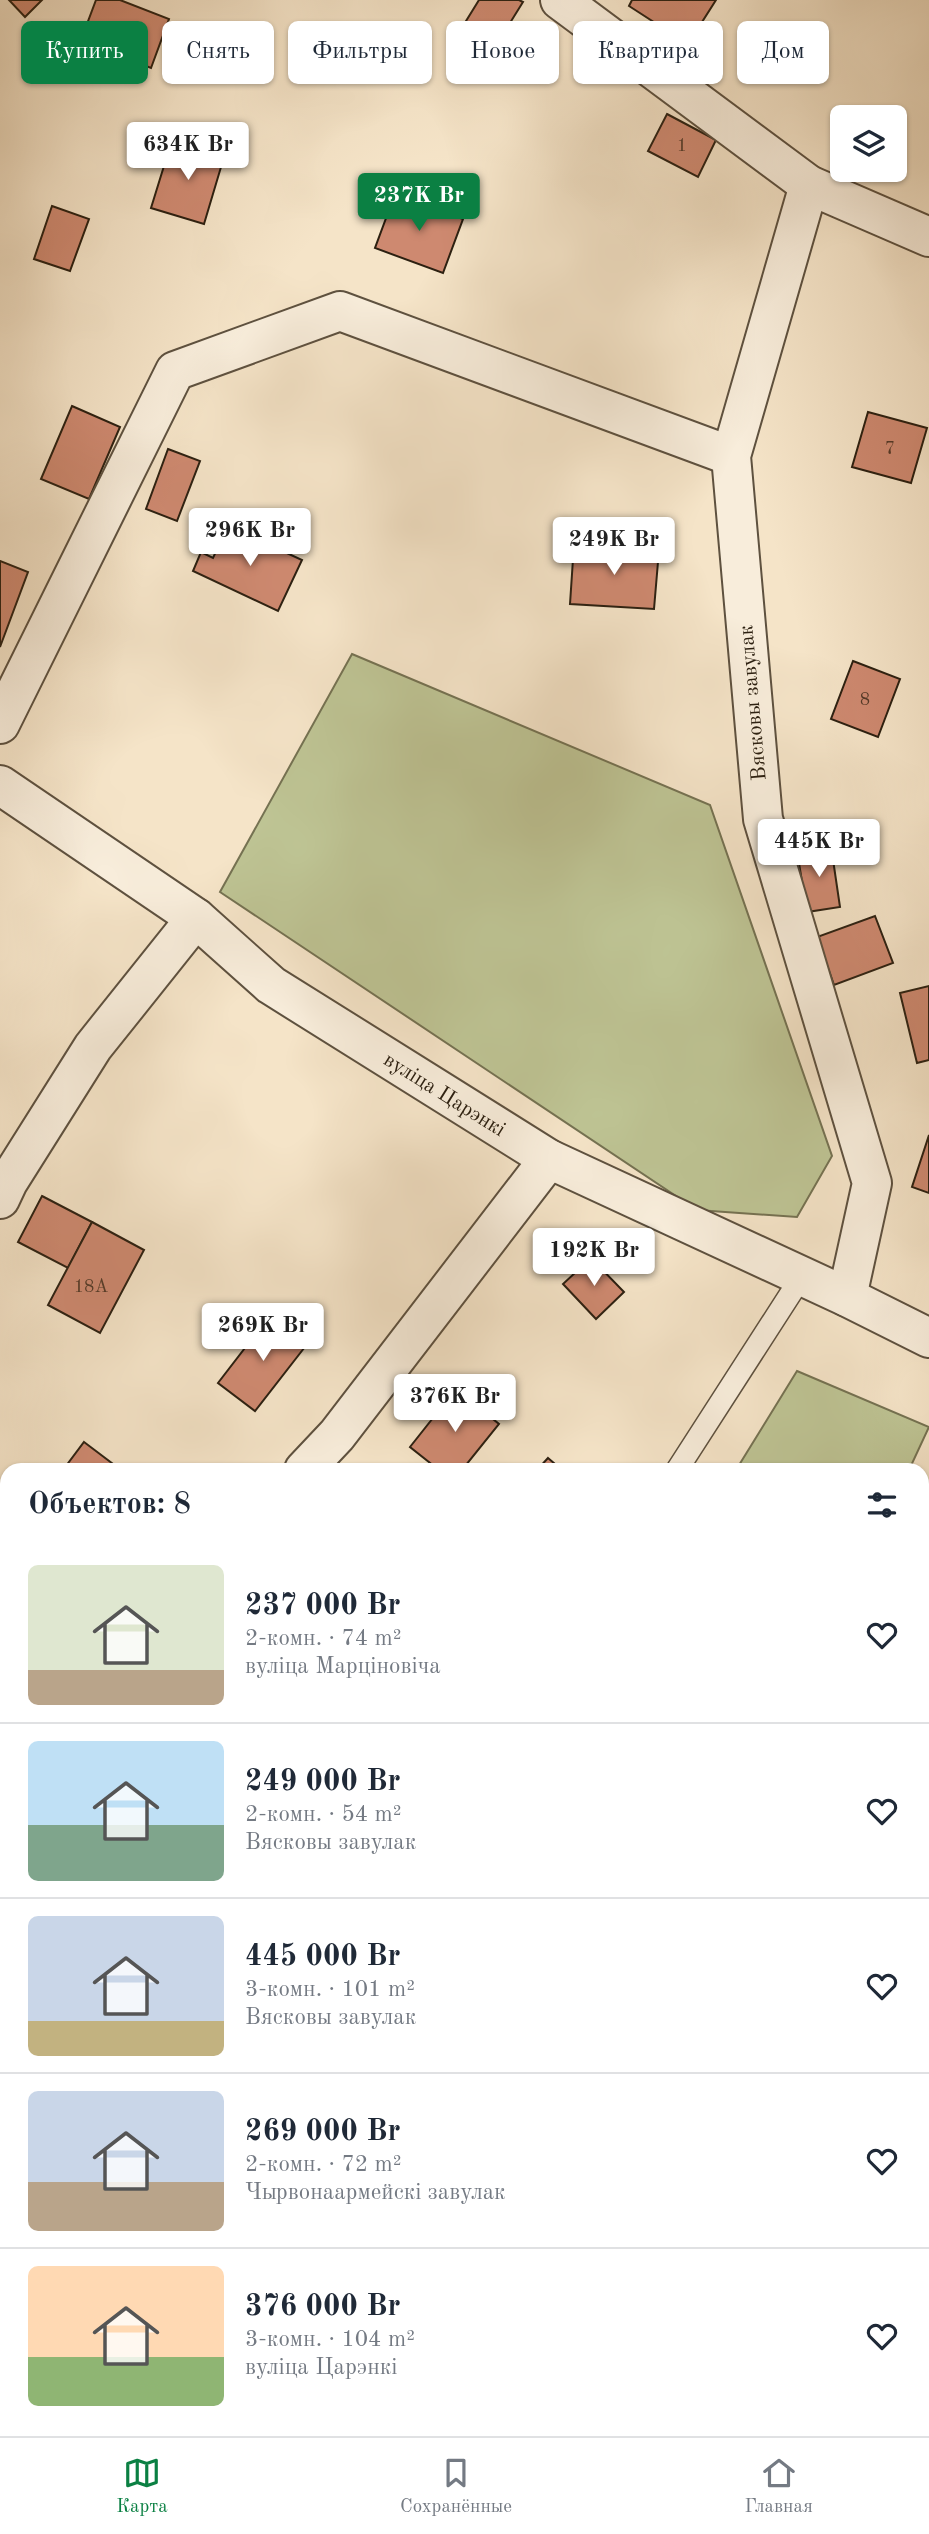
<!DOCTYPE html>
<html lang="ru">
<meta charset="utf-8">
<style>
body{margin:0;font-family:"Old Standard TT",serif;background:#f6f6f7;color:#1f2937;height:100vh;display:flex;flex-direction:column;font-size:26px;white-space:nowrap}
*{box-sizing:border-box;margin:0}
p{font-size:23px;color:#747a83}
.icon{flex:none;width:38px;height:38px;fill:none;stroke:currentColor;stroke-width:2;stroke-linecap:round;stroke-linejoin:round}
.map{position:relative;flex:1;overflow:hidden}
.sheet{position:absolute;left:0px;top:1463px;width:929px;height:973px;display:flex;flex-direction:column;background:#fff;border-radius:21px 21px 0 0;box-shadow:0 2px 5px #0004}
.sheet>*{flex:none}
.guide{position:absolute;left:21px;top:21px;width:887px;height:63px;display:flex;gap:14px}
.controls{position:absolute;left:830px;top:105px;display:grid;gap:14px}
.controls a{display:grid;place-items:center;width:77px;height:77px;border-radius:10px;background:#fff;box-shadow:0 2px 5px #0004;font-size:35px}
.price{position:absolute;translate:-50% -60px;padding:0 16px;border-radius:7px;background:#fff;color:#222;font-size:23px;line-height:46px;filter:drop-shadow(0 2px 4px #0008)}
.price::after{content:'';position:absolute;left:50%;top:42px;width:21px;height:16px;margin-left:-10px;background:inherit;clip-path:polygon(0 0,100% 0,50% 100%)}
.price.active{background:#0b8043;color:#fff}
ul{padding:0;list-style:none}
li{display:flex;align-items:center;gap:21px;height:175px;padding:0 28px}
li+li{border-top:2px solid #e0e1e3}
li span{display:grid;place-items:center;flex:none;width:196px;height:140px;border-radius:10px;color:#555}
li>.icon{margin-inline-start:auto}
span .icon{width:84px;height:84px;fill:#fffc;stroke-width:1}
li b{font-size:30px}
h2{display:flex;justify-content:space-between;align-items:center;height:84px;padding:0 28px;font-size:30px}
.pill{padding:0 24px;border-radius:10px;background:#fff;box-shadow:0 2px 5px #0004;font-size:24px;line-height:63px}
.pill.active{background:#0b8043;color:#fff}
.menu{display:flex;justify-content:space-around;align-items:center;height:98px;border-top:2px solid #e0e1e3;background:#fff;font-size:19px;color:#747a83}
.menu a{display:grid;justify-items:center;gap:4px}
.menu .active{color:#0b8043}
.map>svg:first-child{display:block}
.green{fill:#bec494;stroke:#757252;stroke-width:2}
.building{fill:#ce8970;stroke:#2c2011;stroke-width:2}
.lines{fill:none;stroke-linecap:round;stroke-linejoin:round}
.lane-casing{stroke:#5e513f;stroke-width:24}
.street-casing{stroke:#5e513f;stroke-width:42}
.lane{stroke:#f8eddb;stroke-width:21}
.street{stroke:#f8eddb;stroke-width:38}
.labels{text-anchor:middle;stroke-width:5;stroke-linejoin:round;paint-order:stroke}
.number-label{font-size:18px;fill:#543a29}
.street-label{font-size:21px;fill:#2c2011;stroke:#f8eddb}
</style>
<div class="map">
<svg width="929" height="2436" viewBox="0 0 929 2436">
<rect width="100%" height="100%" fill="#f5e4c8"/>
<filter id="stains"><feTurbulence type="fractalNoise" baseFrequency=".00286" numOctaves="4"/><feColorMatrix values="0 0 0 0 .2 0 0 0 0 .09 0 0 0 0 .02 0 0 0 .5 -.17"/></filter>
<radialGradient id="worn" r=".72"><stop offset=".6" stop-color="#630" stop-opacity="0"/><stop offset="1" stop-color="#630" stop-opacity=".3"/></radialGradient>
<g class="green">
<path d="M352 654 710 805 832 1156 797 1217 697 1210 220 892Z"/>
<path d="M797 1371 929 1427 909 1470H736Z"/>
<path d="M929 1583V2003L922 2006V1585Z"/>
<path d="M7 1964V2429H195L181 2436H0V1969Z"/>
</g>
<g class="building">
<path d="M9 0H42L25 17Z"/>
<path d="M96 0H120L169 19 151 68 81 40Z"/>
<path d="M479 0H519L523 2 490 55 458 34Z"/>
<path d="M632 0H716L688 44 629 6Z"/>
<path d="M667 114 716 140 698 177 648 151Z"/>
<path d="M172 140 224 157 204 224 151 208Z"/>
<path d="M395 194 463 219 443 273 375 248Z"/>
<path d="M52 206 89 219 70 271 34 259Z"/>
<path d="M72 406 120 427 89 499 41 479Z"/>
<path d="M868 412 927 428 911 483 852 467Z"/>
<path d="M168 449 200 461 177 521 146 509Z"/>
<path d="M228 526 302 560 278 611 193 571 201 552 213 558Z"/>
<path d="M574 544 659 550 654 609 570 604Z"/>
<path d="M0 561 28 572 0 647Z"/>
<path d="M853 661 900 679 878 737 831 719Z"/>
<path d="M831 846 840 907 807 912 797 851Z"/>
<path d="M875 916 893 963 834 985 817 937Z"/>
<path d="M929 986V1060L917 1063 900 993Z"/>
<path d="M929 1135V1193L912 1187Z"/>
<path d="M42 1196 92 1222 68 1268 18 1242Z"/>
<path d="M92 1222 144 1250 100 1333 48 1305Z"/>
<path d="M591 1258 624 1292 596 1319 563 1284Z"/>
<path d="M271 1314 308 1343 255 1411 218 1383Z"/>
<path d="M456 1389 499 1424 462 1470H439L410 1447Z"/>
<path d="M84 1442 121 1470H63Z"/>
<path d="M548 1458 562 1470H537Z"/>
<path d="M7 1479V1528L0 1522V1488Z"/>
</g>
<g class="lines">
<defs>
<path id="lane" d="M677 1470 802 1276"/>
<g id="street">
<path d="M560 0 809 185 929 237"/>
<path d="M809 185 731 456 763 819 872 1183 847 1297"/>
<path d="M0 724 175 371 340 311 731 456"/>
<path d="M0 785 196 918 271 985 549 1159 847 1297 929 1338"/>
<path d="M0 1199 8 1182 93 1047 196 918"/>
<path d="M304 1470 337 1435 549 1159"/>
<path d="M0 1730 7 1727"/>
</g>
</defs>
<use href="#lane" class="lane-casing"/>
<use href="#street" class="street-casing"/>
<use href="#lane" class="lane"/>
<use href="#street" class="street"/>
</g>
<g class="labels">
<g class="number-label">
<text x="682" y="151">1</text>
<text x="890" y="454">7</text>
<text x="865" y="705">8</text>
<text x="91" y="1292">18А</text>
</g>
<g class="street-label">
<text transform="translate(752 703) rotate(-95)" y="7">Вясковы завулак</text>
<text transform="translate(445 1094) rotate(32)" y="7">вуліца Царэнкі</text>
</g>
</g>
<rect width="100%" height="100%" filter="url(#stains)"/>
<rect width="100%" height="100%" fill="url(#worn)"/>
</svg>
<div class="controls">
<a><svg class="icon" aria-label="layers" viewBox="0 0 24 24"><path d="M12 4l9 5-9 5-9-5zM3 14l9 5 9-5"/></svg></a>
</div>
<b class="price" style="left:188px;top:182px">634K Br</b>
<b class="price active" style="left:419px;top:233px">237K Br</b>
<b class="price" style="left:250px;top:568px">296K Br</b>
<b class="price" style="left:614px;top:577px">249K Br</b>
<b class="price" style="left:819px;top:879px">445K Br</b>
<b class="price" style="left:594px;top:1288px">192K Br</b>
<b class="price" style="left:263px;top:1363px">269K Br</b>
<b class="price" style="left:455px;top:1434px">376K Br</b>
<div class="guide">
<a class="pill active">Купить</a>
<a class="pill">Снять</a>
<a class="pill">Фильтры</a>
<a class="pill">Новое</a>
<a class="pill">Квартира</a>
<a class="pill">Дом</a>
</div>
<section class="sheet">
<h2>Объектов: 8<svg class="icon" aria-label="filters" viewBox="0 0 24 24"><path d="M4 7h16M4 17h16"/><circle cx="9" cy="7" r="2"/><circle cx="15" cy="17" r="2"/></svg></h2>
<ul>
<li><span style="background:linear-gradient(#dfe7d0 75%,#b9a48a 0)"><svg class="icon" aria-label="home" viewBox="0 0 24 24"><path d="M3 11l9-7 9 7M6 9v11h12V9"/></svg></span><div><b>237 000 Br</b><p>2-комн. · 74 m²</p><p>вуліца Марціновіча</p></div><svg class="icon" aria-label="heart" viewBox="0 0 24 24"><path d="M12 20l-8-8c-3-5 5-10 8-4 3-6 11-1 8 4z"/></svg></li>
<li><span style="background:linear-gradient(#bfe0f5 60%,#7fa58c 0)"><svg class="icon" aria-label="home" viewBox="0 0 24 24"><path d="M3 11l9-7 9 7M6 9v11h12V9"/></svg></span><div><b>249 000 Br</b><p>2-комн. · 54 m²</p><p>Вясковы завулак</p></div><svg class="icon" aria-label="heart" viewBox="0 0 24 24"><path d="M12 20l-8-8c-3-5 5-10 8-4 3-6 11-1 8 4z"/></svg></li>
<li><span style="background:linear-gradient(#c9d6e8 75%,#c2b280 0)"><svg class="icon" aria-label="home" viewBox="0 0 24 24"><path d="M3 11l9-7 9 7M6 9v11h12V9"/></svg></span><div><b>445 000 Br</b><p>3-комн. · 101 m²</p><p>Вясковы завулак</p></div><svg class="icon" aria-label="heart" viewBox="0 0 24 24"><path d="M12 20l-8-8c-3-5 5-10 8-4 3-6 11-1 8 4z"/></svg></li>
<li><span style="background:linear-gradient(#c9d6e8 65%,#b9a48a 0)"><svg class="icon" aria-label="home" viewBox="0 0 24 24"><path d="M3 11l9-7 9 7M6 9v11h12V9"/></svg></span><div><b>269 000 Br</b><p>2-комн. · 72 m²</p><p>Чырвонаармейскі завулак</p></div><svg class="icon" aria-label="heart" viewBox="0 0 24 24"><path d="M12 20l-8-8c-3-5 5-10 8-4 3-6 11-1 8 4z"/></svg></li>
<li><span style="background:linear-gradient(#ffd9b3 65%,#8fb573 0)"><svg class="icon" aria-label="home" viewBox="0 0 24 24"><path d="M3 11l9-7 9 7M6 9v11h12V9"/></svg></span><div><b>376 000 Br</b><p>3-комн. · 104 m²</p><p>вуліца Царэнкі</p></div><svg class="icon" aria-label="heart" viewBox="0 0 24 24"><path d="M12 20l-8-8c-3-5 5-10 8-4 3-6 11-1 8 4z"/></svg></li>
</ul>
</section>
</div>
<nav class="menu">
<a class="active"><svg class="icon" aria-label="map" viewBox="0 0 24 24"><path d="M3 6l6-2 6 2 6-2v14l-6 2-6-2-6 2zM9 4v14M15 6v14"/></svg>Карта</a>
<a><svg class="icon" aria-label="saved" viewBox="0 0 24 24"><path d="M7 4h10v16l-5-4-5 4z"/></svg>Сохранённые</a>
<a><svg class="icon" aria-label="home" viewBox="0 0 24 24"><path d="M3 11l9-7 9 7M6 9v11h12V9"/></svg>Главная</a>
</nav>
